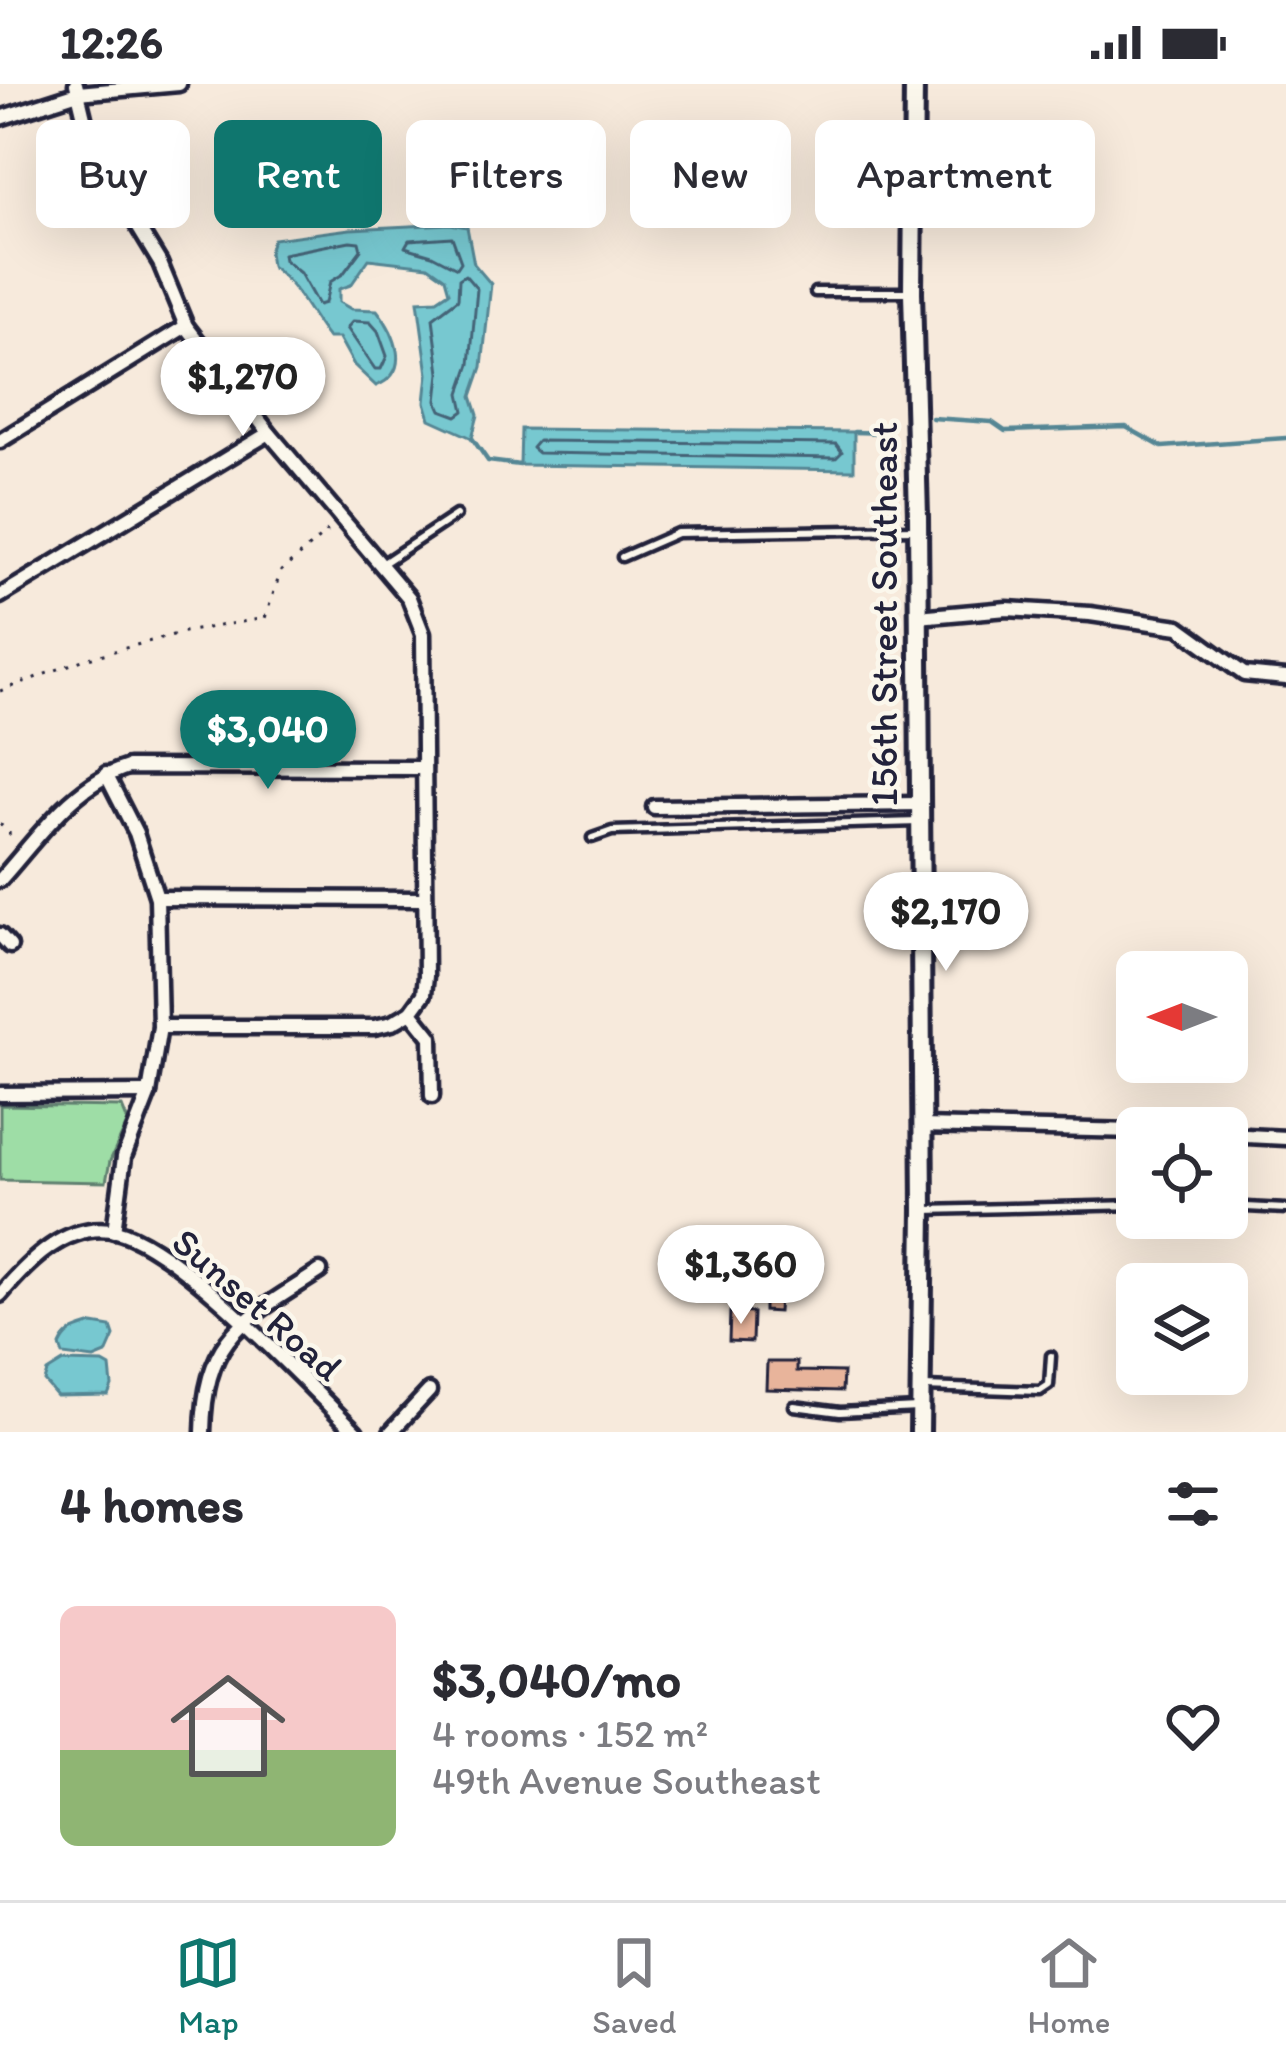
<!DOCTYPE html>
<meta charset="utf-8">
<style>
body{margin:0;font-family:Itim,sans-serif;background:#f2f2f3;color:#2b2b33;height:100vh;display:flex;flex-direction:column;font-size:45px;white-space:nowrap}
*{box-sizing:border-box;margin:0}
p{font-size:39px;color:#7c7c81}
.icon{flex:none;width:66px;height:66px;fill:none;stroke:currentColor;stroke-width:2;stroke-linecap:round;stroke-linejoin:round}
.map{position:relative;height:1348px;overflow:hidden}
.sheet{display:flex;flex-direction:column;background:#fff;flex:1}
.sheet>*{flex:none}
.top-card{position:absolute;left:36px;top:36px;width:1215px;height:108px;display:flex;gap:24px}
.needle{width:78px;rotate:270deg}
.controls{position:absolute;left:1116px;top:867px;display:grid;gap:24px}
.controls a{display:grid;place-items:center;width:132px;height:132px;border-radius:18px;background:#fff;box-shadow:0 12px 48px #0002;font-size:60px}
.price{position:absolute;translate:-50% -102px;padding:0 27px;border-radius:42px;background:#fff;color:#222;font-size:39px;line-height:78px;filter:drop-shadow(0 3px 6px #0008)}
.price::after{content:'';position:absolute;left:50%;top:72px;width:36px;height:27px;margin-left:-18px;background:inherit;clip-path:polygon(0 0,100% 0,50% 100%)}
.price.on{background:#0f766e;color:#fff}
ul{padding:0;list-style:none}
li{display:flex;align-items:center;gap:36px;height:300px;padding:0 60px}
li span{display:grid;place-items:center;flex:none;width:336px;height:240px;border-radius:18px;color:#555}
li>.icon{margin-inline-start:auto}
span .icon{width:144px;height:144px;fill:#fffc;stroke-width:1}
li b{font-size:51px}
h2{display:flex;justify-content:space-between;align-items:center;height:144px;padding:0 60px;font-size:51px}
.tag{padding:0 42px;border-radius:18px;background:#fff;box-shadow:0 12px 48px #0002;font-size:42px;line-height:108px}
.tag.on{background:#0f766e;color:#fff}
.status{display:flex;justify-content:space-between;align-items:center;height:84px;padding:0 60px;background:#fff;direction:ltr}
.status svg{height:33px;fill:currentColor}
.dock{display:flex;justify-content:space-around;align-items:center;height:168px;border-top:3px solid #e1e1e2;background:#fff;font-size:33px;color:#7c7c81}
.dock a{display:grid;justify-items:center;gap:6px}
.dock .on{color:#0f766e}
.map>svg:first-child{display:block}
.green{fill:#9edda6;stroke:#608070;stroke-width:3}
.water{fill:#77c8d0;stroke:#558694;stroke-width:3}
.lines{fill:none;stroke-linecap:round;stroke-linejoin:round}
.shore{stroke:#446477;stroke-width:3}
.stream{stroke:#558694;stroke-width:4.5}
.building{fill:#e8b49b;stroke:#22223b;stroke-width:3}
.lane-casing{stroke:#22223b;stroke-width:15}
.street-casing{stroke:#22223b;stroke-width:21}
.secondary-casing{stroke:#22223b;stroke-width:26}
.path{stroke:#22223b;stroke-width:3;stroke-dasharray:3 9;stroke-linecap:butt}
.lane{stroke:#fbf7ec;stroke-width:6}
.street{stroke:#fbf7ec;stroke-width:12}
.secondary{stroke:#fbf7ec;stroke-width:16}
.labels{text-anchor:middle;stroke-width:9;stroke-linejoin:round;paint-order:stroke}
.street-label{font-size:39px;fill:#22223b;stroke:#fbf7ec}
</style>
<div class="status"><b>12:26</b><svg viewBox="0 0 49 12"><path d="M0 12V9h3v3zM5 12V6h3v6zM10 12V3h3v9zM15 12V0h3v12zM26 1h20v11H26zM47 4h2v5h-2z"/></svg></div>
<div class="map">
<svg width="1286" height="1348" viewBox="0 0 1286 1348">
<rect width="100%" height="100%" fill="#f7eadc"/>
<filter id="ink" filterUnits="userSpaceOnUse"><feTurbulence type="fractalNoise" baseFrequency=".00833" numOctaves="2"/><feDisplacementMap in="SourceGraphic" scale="24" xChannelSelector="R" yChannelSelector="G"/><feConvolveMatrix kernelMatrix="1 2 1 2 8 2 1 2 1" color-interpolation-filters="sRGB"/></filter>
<g filter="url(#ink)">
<path class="green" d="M0 1021 122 1023 128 1038 110 1077 106 1098 0 1096Z"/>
<g class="water">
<path d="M450 140 467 143 474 180 491 200 482 283 472 312 478 331 472 354 430 335 425 318 428 290 418 217 437 216 449 208 445 194 428 182 369 175 351 201 339 205V218L351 225 377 226C395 249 413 288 376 302L354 281 339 254H328C309 230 296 199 271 182L269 168 273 155 350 145Z"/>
<path d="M521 345 854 348V386L520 381Z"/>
<path d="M93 1240 111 1243 114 1252 106 1270 94 1275 63 1271 60 1262C67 1246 77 1245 93 1240Z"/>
<path d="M63 1278 103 1279 110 1283 112 1302 108 1311 57 1312 44 1297 47 1288Z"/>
</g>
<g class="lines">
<g class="shore">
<path d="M452 153 461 178 457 184 432 171 405 163 409 156Z"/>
<path d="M350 157 359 158 361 166 343 190 330 198 325 219 318 221 300 189 284 176 283 170Z"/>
<path d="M465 191 477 205 470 280 460 309 464 327 457 332 441 326 437 317 440 289 433 234 458 215 459 195Z"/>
<path d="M353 237 370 238 378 247 387 272 381 285H375L347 244Z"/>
<path d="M538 357 836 360 842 368 836 374 538 369 532 364Z"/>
</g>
<g class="stream">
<path d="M932 334 992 338 1005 347 1126 343 1162 363 1286 354"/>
<path d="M854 348 887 349"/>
<path d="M472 354 488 377 520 381"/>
</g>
</g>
<g class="building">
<path d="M756 1197 780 1198 778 1228 764 1227V1219H755Z"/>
<path d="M730 1228 753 1229 752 1258 729 1257Z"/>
<path d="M767 1278H797V1287L843 1288 842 1307 766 1305Z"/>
</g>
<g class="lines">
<defs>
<g id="lane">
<path d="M815 208H908"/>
<path d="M622 473 677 449 914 445"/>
<path d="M382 480 456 431"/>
<path d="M592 754 612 747 918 738"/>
<path d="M1227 1122 1286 1125"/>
<path d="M925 1126 1137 1121"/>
<path d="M924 1303 1040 1307 1049 1301 1051 1272"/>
<path d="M794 1322 840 1328 917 1324"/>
</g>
<g id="street">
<path d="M76 0 92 67 160 179 186 242 269 349 409 514 423 550 426 892 424 910 411 928 431 953 432 1012"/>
<path d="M0 34 78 9 179 0"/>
<path d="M0 357 186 242"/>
<path d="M0 512 269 349"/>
<path d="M918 533 1007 525 1090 530 1179 543 1244 590 1286 594"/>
<path d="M106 690 136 749 157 814 160 943 149 1009 124 1073 114 1147"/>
<path d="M654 723 918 720"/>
<path d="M0 796C37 755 73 700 128 683L424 684"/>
<path d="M157 814 425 815"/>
<path d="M0 851 10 862"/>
<path d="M160 943H374L392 939 411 928"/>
<path d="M0 1010 149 1009"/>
<path d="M921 1042 1137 1047"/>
<path d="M1227 1051 1286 1054"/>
<path d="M0 1211C27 1179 68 1136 116 1147 180 1163 304 1298 356 1348"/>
<path d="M203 1348C205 1249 245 1236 320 1187"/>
<path d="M391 1348 429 1307"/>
</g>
<path id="secondary" d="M914 0 912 208 918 433 923 1126 920 1348"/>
</defs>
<use href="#lane" class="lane-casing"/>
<use href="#street" class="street-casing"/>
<use href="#secondary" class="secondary-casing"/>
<g class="path">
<path d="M0 607 85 575 184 548 265 534 281 487 330 445"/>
<path d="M0 740 16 756"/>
</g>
<use href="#lane" class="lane"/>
<use href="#street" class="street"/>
<use href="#secondary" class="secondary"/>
</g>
</g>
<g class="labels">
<g class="street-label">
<text transform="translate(883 530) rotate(-90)" y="14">156th Street Southeast</text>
<text transform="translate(258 1220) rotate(41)" y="14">Sunset Road</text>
</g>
</g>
</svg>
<div class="controls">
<a><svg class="needle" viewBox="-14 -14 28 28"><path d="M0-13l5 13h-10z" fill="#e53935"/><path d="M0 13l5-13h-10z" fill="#7c7c81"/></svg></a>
<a><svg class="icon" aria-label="locate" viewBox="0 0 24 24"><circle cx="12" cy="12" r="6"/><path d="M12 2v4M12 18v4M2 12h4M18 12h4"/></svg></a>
<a><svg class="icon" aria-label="layers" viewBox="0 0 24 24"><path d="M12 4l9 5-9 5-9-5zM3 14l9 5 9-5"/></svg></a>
</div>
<b class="price" style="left:243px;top:355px">$1,270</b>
<b class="price on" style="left:268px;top:708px">$3,040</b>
<b class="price" style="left:946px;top:890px">$2,170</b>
<b class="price" style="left:741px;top:1243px">$1,360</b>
<div class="top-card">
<a class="tag">Buy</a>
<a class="tag on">Rent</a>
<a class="tag">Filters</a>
<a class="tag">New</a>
<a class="tag">Apartment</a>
</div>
</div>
<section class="sheet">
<h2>4 homes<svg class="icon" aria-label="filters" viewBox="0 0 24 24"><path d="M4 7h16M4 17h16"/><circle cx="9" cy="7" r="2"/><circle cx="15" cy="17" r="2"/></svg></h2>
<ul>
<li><span style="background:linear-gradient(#f6c9c9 60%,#8fb573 0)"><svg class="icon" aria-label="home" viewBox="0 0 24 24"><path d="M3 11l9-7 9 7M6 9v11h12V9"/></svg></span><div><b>$3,040/mo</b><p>4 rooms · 152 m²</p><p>49th Avenue Southeast</p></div><svg class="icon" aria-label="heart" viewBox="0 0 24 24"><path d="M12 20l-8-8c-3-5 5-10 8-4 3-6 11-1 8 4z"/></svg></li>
</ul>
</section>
<nav class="dock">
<a class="on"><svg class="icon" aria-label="map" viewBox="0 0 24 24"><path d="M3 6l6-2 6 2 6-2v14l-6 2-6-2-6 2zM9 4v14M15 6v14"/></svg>Map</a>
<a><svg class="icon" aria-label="saved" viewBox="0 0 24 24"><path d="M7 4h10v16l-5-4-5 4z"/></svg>Saved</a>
<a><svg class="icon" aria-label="home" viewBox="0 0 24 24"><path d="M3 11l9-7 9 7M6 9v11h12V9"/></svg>Home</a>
</nav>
